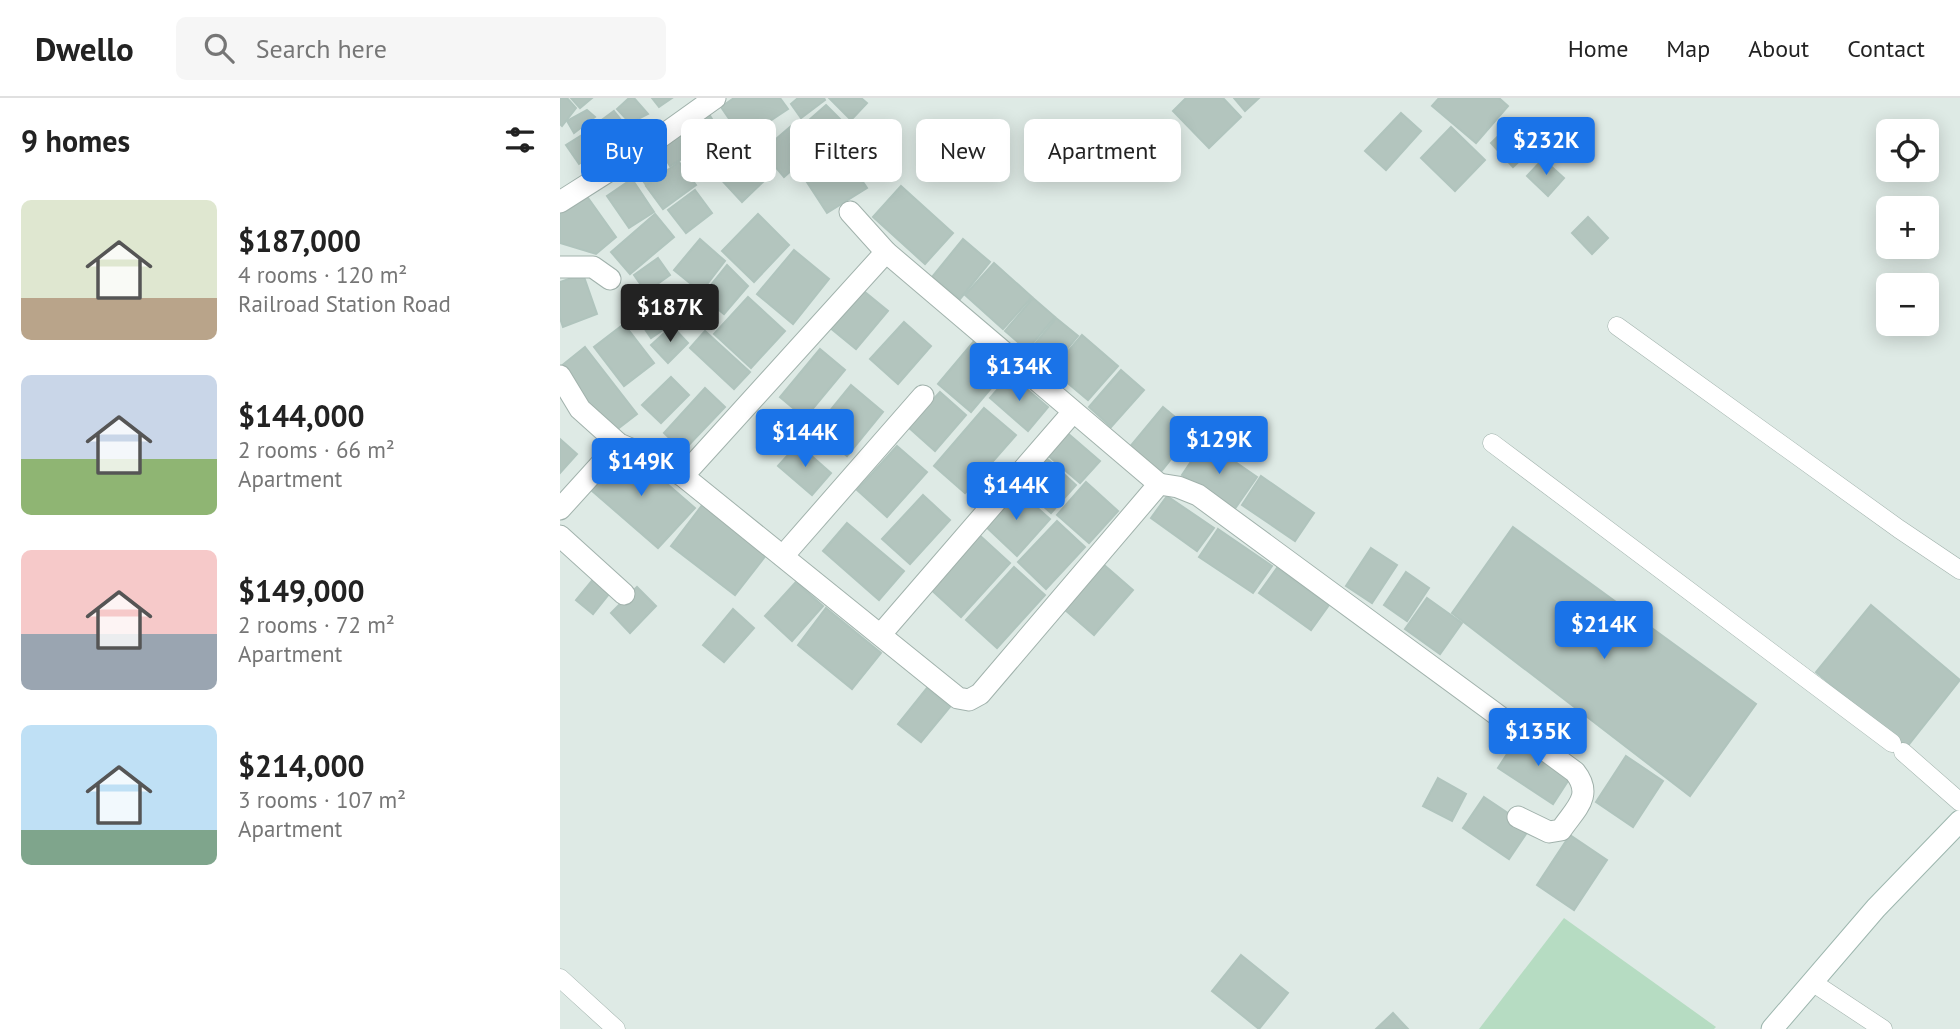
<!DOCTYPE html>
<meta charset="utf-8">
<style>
body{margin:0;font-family:"PT Sans",sans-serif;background:#f6f6f6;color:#222;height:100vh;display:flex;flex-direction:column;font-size:26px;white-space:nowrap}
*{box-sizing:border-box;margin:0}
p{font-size:23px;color:#767676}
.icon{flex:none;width:38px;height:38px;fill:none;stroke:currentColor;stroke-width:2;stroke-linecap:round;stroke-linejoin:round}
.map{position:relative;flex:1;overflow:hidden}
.panel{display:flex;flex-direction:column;background:#fff;width:560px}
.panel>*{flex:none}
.guide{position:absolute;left:21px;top:21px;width:665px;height:63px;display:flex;gap:14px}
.buttons{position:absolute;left:1316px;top:21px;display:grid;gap:14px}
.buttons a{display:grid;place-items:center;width:63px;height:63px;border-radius:10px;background:#fff;box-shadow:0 4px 18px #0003;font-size:35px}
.price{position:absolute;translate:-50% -60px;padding:0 16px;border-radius:7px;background:#1a73e8;color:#fff;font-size:23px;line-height:46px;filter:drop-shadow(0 2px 4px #0008)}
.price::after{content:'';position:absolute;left:50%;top:42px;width:21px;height:16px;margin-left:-10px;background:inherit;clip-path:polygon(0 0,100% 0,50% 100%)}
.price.selected{background:#222;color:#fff}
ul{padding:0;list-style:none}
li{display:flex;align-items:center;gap:21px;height:175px;padding:0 21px}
li span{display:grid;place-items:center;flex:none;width:196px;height:140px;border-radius:10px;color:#555}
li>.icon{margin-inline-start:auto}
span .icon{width:84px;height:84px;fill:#fffc;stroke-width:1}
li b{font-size:30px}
h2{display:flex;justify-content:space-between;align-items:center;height:84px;padding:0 21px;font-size:30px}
.pill{padding:0 24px;border-radius:10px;background:#fff;box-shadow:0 4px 18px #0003;font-size:24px;line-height:63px}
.pill.selected{background:#1a73e8;color:#fff}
header{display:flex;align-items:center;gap:42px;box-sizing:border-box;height:98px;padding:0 35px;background:#fff;border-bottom:2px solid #e0e0e0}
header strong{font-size:33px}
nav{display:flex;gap:38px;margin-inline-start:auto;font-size:24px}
.search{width:490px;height:63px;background:#f6f6f6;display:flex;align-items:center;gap:18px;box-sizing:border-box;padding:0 24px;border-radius:10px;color:#767676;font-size:26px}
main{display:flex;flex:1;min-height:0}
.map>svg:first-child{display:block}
.green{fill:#b6dcc2}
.building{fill:#b3c5be;stroke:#b0c4bd;stroke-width:2}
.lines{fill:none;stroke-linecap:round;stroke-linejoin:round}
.lane-casing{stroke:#a1b2ac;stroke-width:19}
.street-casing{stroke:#a1b2ac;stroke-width:23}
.secondary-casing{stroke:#9db6ae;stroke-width:23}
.lane{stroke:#fff;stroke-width:18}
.street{stroke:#fff;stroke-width:21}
.secondary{stroke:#fff;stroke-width:21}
</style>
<header>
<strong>Dwello</strong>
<div class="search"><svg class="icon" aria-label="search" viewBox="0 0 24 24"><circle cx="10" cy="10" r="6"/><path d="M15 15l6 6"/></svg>Search here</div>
<nav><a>Home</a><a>Map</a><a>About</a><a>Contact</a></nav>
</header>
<main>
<section class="panel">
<h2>9 homes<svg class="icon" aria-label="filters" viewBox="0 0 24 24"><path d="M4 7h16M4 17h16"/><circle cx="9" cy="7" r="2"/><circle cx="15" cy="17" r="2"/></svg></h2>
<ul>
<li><span style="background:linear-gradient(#dfe7d0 70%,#b9a48a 0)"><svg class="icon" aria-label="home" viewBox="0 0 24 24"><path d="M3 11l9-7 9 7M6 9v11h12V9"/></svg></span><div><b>$187,000</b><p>4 rooms · 120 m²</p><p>Railroad Station Road</p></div></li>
<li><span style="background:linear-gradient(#c9d6e8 60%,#8fb573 0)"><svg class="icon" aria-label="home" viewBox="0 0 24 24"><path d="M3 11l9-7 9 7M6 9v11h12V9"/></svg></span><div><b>$144,000</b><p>2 rooms · 66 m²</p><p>Apartment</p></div></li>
<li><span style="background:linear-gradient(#f6c9c9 60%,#9aa5b1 0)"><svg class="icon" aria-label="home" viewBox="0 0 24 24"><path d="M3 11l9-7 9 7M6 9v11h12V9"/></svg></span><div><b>$149,000</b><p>2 rooms · 72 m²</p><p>Apartment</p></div></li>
<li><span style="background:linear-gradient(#bfe0f5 75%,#7fa58c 0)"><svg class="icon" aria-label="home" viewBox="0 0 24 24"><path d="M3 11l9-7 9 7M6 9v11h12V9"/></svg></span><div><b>$214,000</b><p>3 rooms · 107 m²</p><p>Apartment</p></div></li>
</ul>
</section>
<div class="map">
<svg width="1400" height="931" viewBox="0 0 1400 931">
<rect width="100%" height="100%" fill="#deeae5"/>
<path class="green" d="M1004 820 1156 929 1154 931H919Z"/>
<g class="building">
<path d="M0 0H7L16 10 2 28 0 26Z"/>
<path d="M11 0H32L20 10Z"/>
<path d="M69 0H74L88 16 70 25 57 11Z"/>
<path d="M92 0H112L99 9Z"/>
<path d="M174 0H220L228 11 183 41 161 9Z"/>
<path d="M238 0H264L265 2 241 20 231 6Z"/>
<path d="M301 0 307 5 291 22 270 1Z"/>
<path d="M626 0H663L681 19 649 50 613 13Z"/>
<path d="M674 0H699L685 13Z"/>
<path d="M879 0H939L948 8 916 45 872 8Z"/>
<path d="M266 7 285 26 267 43 249 22Z"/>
<path d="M27 12 35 19 14 35 7 23Z"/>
<path d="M54 13 70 33 50 48 35 27Z"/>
<path d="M841 15 861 33 826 72 805 53Z"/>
<path d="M149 16 161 36 141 48 129 28Z"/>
<path d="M956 21 979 45 953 69 931 45Z"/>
<path d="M237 23 259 48 224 79 202 53Z"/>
<path d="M891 29 925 62 895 93 861 60Z"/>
<path d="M33 30 46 49 19 66 6 47Z"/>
<path d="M123 30 136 52 110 68 97 46Z"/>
<path d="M169 40 206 81 182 104 144 63Z"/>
<path d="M91 49 107 72 86 87 70 64Z"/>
<path d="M282 53 307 90 267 115 243 78Z"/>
<path d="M983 61 1004 80 988 98 967 78Z"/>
<path d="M119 64 136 87 103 111 86 88Z"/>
<path d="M72 81 94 114 69 130 47 98Z"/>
<path d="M341 88 393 135 365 166 313 119Z"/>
<path d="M135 92 152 115 126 135 108 112Z"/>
<path d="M26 97 56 139 36 156 0 145V115Z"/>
<path d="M95 116 114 139 70 176 51 154Z"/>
<path d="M198 116 229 147 194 184 162 153Z"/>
<path d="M1028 119 1048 140 1032 156 1012 135Z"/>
<path d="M140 141 165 163 141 194 114 172Z"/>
<path d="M403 141 430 164 400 201 372 179Z"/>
<path d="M234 152 269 181 233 226 197 196Z"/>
<path d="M98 160 110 177 86 194 74 177Z"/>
<path d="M434 165 472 199 443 231 405 197Z"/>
<path d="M167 167 188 188 164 216 142 198Z"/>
<path d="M23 176 37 216 3 229 0 220V184Z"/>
<path d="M107 188 126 216 91 240 72 212Z"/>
<path d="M300 190 328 213 296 251 268 228Z"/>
<path d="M188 199 225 233 191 270 154 236Z"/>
<path d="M473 200 495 219 467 252 445 233Z"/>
<path d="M496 220 518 238 491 270 470 252Z"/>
<path d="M344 224 371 248 338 286 310 261Z"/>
<path d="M64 226 94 265 64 288 34 249Z"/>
<path d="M112 228 128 245 108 265 91 247Z"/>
<path d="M145 233 190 274 174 291 130 250Z"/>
<path d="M522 237 558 268 528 302 492 272Z"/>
<path d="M415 242 448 270 411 314 378 286Z"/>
<path d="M25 249 77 316 51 336 0 269Z"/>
<path d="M260 251 285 272 245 320 220 299Z"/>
<path d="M561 272 584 292 551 329 529 309Z"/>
<path d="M450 277 488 309 468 333 430 300Z"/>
<path d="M111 279 129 297 101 325 82 307Z"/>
<path d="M291 287 323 314 287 358 255 331Z"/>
<path d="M145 290 165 309 123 353 104 335Z"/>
<path d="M380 294 406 317 375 353 348 329Z"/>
<path d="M603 309 633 334 599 376 568 351Z"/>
<path d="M424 310 456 337 405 395 374 368Z"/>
<path d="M497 326 540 363 520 385 478 349Z"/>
<path d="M0 341 17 356 0 375Z"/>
<path d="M645 343 697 379 674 412 622 377Z"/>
<path d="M238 346 271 375 252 397 218 368Z"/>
<path d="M337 348 367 374 327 419 297 392Z"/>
<path d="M482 356 516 387 491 415 456 384Z"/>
<path d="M65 359 89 370 135 410 98 450 24 386 45 365Z"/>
<path d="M701 378 754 415 735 443 682 407Z"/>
<path d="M526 384 558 413 529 445 497 417Z"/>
<path d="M455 390 490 421 457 458 423 426Z"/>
<path d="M363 397 390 422 350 466 322 441Z"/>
<path d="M607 398 654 430 637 453 591 420Z"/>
<path d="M143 406 207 456 175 497 111 448Z"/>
<path d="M497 423 525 449 486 491 458 464Z"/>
<path d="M287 425 344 473 319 502 263 453Z"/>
<path d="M953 429 1196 606 1130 698 892 515Z"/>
<path d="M658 431 712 468 693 495 639 459Z"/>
<path d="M416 434 450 465 401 519 367 488Z"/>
<path d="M811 450 837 467 812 505 786 488Z"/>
<path d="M543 466 573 492 534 537 505 512Z"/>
<path d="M454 469 485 497 437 550 406 522Z"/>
<path d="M717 470 769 507 751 532 699 495Z"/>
<path d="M40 473 57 486 33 516 16 502Z"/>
<path d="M846 474 869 490 847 523 824 507Z"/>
<path d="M236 484 263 508 232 543 205 518Z"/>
<path d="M77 489 96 508 70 535 51 515Z"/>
<path d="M867 500 902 525 880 556 845 531Z"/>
<path d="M1311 507 1400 582 1346 650 1256 574Z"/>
<path d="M266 510 321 555 292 591 238 547Z"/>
<path d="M173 511 194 530 164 564 143 547Z"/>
<path d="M367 590 390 609 361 644 338 626Z"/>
<path d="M962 633 1017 669 993 706 938 670Z"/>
<path d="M1066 658 1103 683 1073 729 1036 704Z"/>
<path d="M878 680 906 696 892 723 863 708Z"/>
<path d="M924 699 970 730 949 761 903 730Z"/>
<path d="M1010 737 1047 762 1014 812 977 787Z"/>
<path d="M681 857 728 895 699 931 652 893Z"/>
<path d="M833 915 848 931H816Z"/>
</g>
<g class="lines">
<defs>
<g id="lane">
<path d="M1057 228 1339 431 1400 472"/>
<path d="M932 345 1332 645"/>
<path d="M1343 654 1400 704"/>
<path d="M0 880 56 931"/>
<path d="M1252 884 1323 931"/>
</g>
<g id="street">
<path d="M0 104 85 50 155 0"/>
<path d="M290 114 326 154"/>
<path d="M0 169H33L50 181"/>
<path d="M0 278 20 311 59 346 94 361 123 378 398 600 409 602 420 596 599 386 618 389 638 397 1015 674C1034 698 1015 711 1001 732L989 734 958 719"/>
<path d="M123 378 326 154 599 386"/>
<path d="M0 411 59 346"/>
<path d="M0 438 64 496"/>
<path d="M223 458 363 298"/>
<path d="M321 536 513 314"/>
</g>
<path id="secondary" d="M1212 931 1316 810 1400 723"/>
</defs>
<use href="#lane" class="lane-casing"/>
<use href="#street" class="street-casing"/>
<use href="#secondary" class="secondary-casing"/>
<use href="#lane" class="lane"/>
<use href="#street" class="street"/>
<use href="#secondary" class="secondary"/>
</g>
</svg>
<div class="buttons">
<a><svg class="icon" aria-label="locate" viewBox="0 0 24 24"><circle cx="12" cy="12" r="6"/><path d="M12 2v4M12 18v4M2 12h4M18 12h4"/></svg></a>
<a>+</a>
<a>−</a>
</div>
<b class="price" style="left:986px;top:79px">$232K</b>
<b class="price selected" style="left:110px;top:246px">$187K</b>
<b class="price" style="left:459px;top:305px">$134K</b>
<b class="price" style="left:245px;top:371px">$144K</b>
<b class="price" style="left:659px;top:378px">$129K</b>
<b class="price" style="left:81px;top:400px">$149K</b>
<b class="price" style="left:456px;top:424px">$144K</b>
<b class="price" style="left:1044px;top:563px">$214K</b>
<b class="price" style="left:978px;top:670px">$135K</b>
<div class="guide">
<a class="pill selected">Buy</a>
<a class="pill">Rent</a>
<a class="pill">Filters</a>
<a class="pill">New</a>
<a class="pill">Apartment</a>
</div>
</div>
</main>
